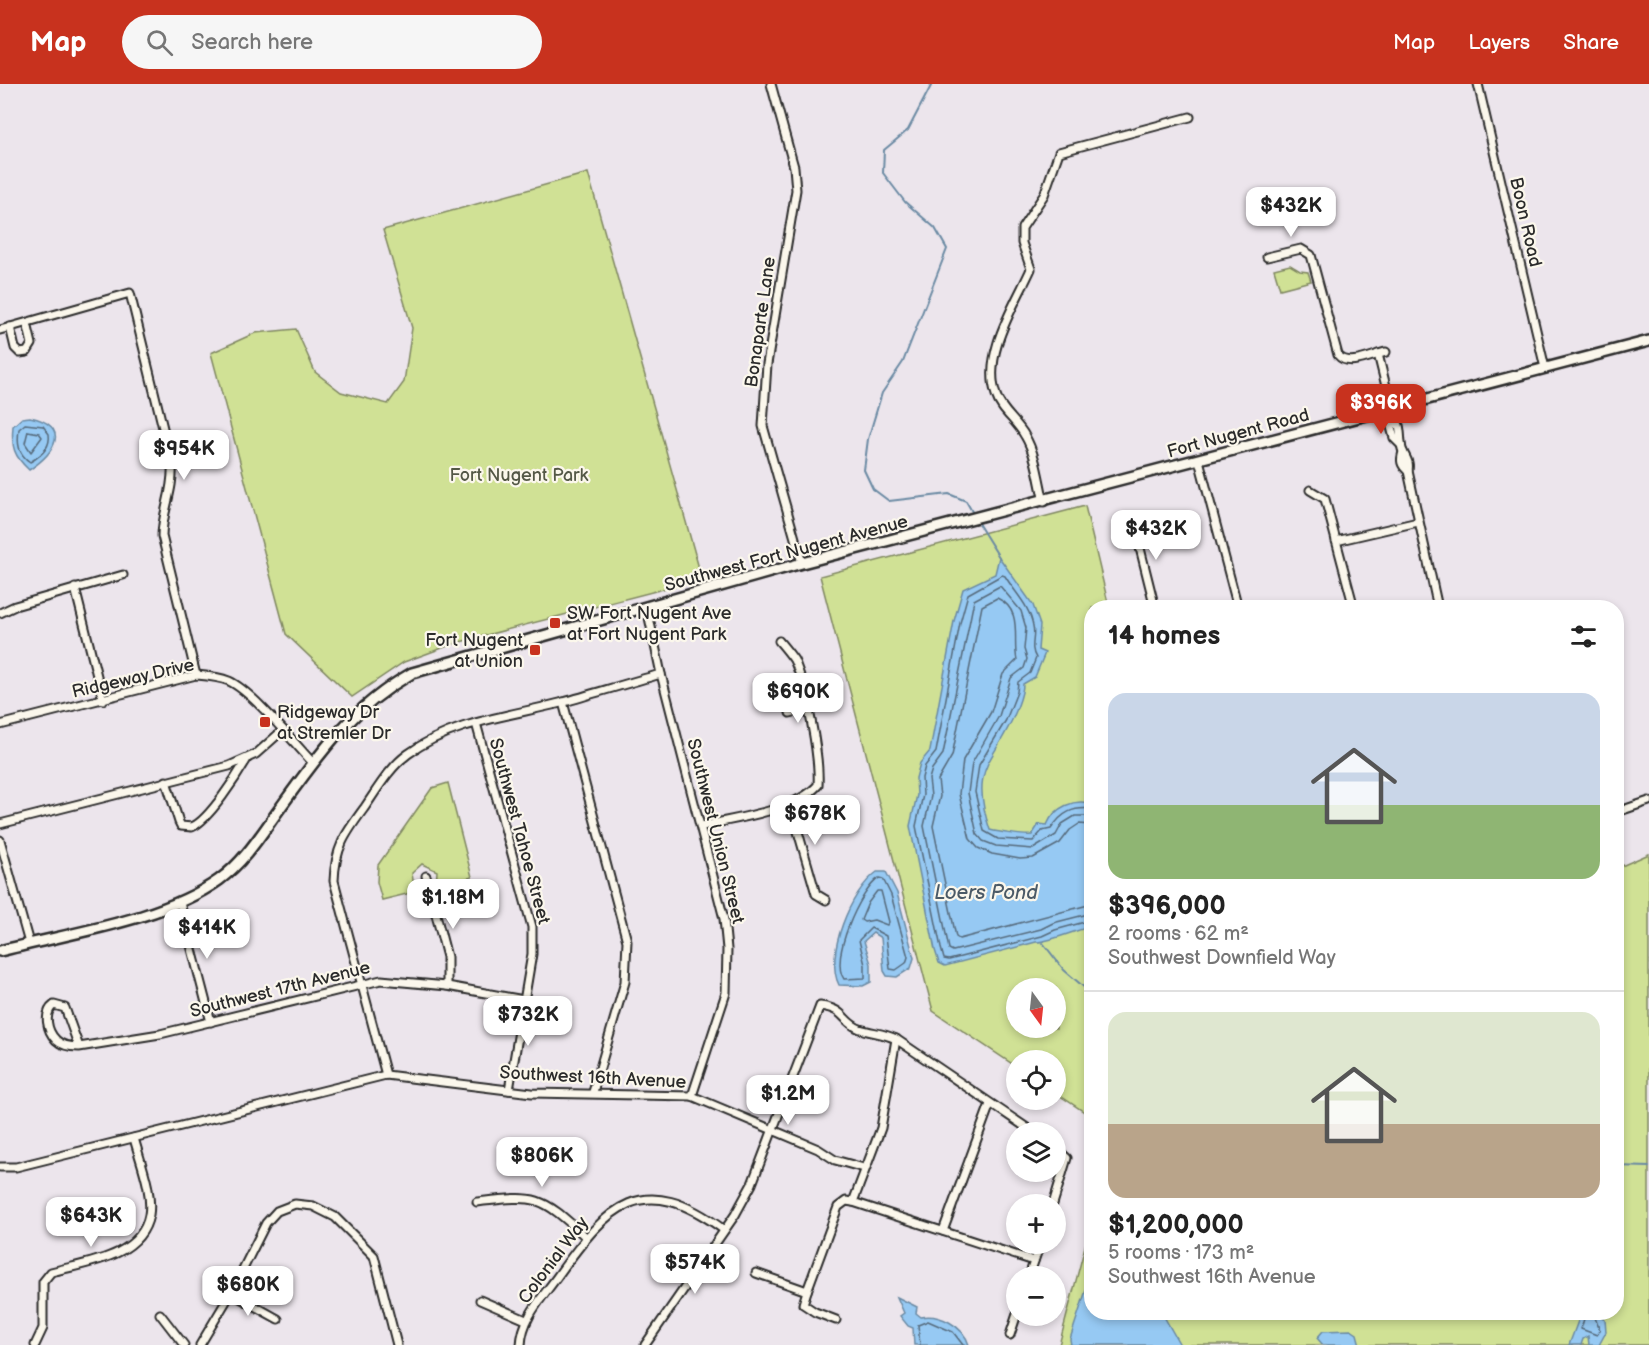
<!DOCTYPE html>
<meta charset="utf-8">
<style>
body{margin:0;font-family:"Balsamiq Sans",sans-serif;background:#f6f6f6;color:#222;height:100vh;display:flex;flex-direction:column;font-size:22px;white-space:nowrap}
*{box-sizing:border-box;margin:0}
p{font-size:20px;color:#767676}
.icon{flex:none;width:33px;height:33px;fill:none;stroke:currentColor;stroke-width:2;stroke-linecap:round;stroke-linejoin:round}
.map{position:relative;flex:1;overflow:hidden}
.panel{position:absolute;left:1084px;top:516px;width:540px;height:720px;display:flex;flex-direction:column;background:#fff;border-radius:24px;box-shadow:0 3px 9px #0003}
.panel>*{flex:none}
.needle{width:39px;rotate:165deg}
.buttons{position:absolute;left:1006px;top:894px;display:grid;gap:12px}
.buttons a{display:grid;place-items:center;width:60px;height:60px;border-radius:50%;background:#fff;box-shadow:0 3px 9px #0003;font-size:30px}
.price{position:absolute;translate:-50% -51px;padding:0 14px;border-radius:12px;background:#fff;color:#222;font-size:20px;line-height:39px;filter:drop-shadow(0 2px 3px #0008)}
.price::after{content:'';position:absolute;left:50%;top:36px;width:18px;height:14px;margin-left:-9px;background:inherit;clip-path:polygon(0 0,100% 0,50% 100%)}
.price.current{background:#c8321e;color:#fff}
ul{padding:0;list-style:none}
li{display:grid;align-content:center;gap:12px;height:318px;padding:0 24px}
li+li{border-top:2px solid #e0e0e0}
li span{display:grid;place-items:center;height:186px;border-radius:18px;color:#555}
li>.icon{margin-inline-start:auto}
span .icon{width:108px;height:108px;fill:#fffc;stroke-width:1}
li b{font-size:26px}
h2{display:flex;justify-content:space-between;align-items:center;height:72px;padding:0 24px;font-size:26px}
header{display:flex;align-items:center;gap:36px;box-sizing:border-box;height:84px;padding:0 30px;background:#c8321e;color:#fff}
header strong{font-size:28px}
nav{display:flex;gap:33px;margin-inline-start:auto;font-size:21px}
.search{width:420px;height:54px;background:#f6f6f6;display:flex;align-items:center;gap:15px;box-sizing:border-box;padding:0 21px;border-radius:33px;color:#767676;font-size:22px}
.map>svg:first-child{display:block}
.green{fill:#d0e195;stroke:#7e8660;stroke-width:1.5;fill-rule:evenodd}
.water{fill:#96c9f3;stroke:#6b8aa3;stroke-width:1.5}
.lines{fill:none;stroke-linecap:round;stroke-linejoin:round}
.shore{stroke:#566a7b;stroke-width:1.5}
.stream{stroke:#6b8aa3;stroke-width:2}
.minor-casing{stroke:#2b2b2b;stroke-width:11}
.tertiary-casing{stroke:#2b2b2b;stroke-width:14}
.minor{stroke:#fbf7ec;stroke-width:7}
.tertiary{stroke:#fbf7ec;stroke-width:9}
.poi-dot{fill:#c8321e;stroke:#fbf7ec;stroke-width:2}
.labels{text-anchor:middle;stroke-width:4.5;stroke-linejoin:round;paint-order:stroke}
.street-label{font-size:18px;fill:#2b2b2b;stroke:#fbf7ec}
.park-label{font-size:18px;fill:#545846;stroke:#fbf7ec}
.poi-label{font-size:18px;fill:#2b2b2b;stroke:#fbf7ec;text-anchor:start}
.water-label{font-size:20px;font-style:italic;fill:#4b5a67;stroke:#fbf7ec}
</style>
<header>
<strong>Map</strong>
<div class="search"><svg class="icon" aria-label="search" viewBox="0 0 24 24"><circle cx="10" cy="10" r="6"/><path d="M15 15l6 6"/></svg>Search here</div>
<nav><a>Map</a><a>Layers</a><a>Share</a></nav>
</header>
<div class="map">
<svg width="1649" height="1261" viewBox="0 0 1649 1261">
<rect width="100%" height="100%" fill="#ece5ec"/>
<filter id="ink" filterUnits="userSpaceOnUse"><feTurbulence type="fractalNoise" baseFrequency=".0167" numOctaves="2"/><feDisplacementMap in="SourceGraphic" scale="12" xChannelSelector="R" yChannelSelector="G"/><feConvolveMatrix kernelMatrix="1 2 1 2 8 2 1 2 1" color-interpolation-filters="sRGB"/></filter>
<g filter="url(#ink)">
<g class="green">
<path d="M588 89 702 495 456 559 404 578 352 613 286 550 211 269 255 249 296 245 315 288 341 308 388 320 404 298 412 244 383 146Z"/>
<path d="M1290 181 1300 187 1308 188 1311 197 1280 205 1274 185Z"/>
<path d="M1085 422 1109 523 1092 524V1033L1056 1009V976H1017V983L933 927 820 492ZM1017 904H1056V944H1017Z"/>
<path d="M448 699 472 793 436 803 437 787 422 780 412 789 414 803 419 807 382 816 377 798 378 781 432 704Z"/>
<path d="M1649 770V1261H1059L1092 1136V1228H1617V784Z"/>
</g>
<g class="water">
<path d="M30 333C72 342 55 369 29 386 14 372 11 363 13 342L22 334Z"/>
<path d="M999 473 1033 521 1040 541 1038 566 1045 569 1035 593 1023 600C1023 610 1019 618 1016 627 995 679 968 681 990 746 998 748 1024 752 1032 751L1039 740 1047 741C1054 723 1075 714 1092 720V842C1080 845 1046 859 1036 858L945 882 939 879 935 866 910 742 917 711 916 694 920 679 930 667 954 537 963 505 995 490Z"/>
<path d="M877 788H886L897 809 914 874 911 884 897 893 887 892 884 887 881 854 873 849 864 857 871 880V898L863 902 839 901C824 872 851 806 877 788Z"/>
<path d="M1092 1188V1228L1162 1229 1180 1261H1071L1070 1255Z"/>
<path d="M897 1213 917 1223 916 1229 921 1233C938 1229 963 1241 969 1261H914L913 1244 908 1242 900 1232 904 1229Z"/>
<path d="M1581 1229H1594L1605 1236 1606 1248 1599 1261H1589L1588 1252 1583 1255 1581 1261H1569Z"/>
<path d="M1351 1246 1357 1250 1360 1261H1323L1317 1254 1323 1247Z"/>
</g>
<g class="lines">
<g class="shore">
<path d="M25 340 43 342 49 350C51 363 41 372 30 378 18 370 17 359 19 345Z"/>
<path d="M28 347 39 349 42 353 31 368 25 359Z"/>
<path d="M1092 725C1073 723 1062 728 1051 745L1042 747 1033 757 998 755 984 747 975 708 979 681 1006 636 1017 608 1018 598 1030 589 1036 574C1029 563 1036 553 1033 542 1030 522 1015 509 1005 492L1002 491 968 510 960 539 936 668 925 682 922 694 923 711 916 742 941 864 944 875 949 876 1042 852 1055 846 1092 836"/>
<path d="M1092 732H1075L1062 740 1056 751 1033 765 996 762 983 757 977 750 968 709 972 679 999 632 1011 594 1024 584 1027 575 1024 565 1026 544 1021 527 1000 502 974 516 943 670 932 685 929 695 931 712 924 742 949 865 953 867 1041 845 1053 839 1092 829"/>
<path d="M1092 741 1079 740 1070 746 1060 759 1033 774 1020 775 992 770 978 764 970 755 959 710 963 676 991 628 1003 590 1017 576C1012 555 1024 526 997 514L982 522 952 672 938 696 940 712 933 742 956 853 959 855 1092 820"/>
<path d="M879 794 883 795 891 811 908 873 906 879 896 886 890 885 886 852 871 844 859 856 865 881V894L844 895C829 876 860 806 879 794Z"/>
<path d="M877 807H881L889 838 887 841 874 836 864 838 861 836 868 819Z"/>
<path d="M1586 1228 1581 1245 1597 1251 1600 1247 1593 1228"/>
<path d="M920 1261 918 1241 928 1237 953 1248 963 1261"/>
</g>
<g class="stream">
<path d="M932 0 908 46 884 66 883 89 905 118 935 144 947 165 903 278 882 309 868 355 864 386 873 405 889 417 949 410 966 417 974 431"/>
<path d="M976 436 999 473"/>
<path d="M1043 859 1064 886 1092 910"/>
<path d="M1617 1082 1649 1083"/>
</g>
<defs>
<g id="minor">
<path d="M771 0 794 83 796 106 767 280 763 342 802 479"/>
<path d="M1478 0 1545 284"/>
<path d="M1267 173 1301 165 1311 171 1338 271C1348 284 1372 271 1386 268"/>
<path d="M10 243 15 264 20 269 27 268 32 260 27 239"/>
<path d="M0 246 130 209 172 381C174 406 162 428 162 452L196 591"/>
<path d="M1378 270 1395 339 1391 343 1394 354 1401 361"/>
<path d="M1395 339 1399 341C1401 349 1400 357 1402 365 1405 374 1410 376 1408 387L1438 524"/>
<path d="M1403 368C1400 377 1401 381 1408 387"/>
<path d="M1199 376 1238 524"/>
<path d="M1310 406 1325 415 1354 524"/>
<path d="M1044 418C1039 397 1036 370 1025 352 1017 337 1001 327 996 311 982 270 1015 221 1031 185L1022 159V144L1044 111 1059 68 1190 33"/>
<path d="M1133 436 1155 524"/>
<path d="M1336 457 1418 438"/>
<path d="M75 504 103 616"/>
<path d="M647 524 661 590 724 835 727 865 726 909 692 1012"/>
<path d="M0 529 15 522 123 491"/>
<path d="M563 618 627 857 625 898 593 1008"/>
<path d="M790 629 807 625"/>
<path d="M476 639 532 843V870L509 1006"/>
<path d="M0 641 196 591C207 592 219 593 229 597 253 608 293 658 313 679"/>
<path d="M166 697 179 738 181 742 192 743C209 736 237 692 247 675"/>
<path d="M790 720 816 810 826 816"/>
<path d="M1617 728 1649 717"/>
<path d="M0 740 229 682 256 670 283 646"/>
<path d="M702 742C736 734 795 727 818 701 820 671 806 603 794 576 790 570 784 563 779 557"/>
<path d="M0 756 29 859"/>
<path d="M426 792 447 873V902"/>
<path d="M180 819 211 938"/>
<path d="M896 955 1033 1048"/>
<path d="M79 963C71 963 62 962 56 956 47 947 43 929 54 921L65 924 79 963 160 950 381 896 447 902 524 916"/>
<path d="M386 991 334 797C335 763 346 749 365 723 378 704 390 683 408 670 453 637 511 632 564 618 596 609 628 599 661 590"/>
<path d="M0 1083H16L386 991 532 1009 692 1012 818 1065 835 1076 864 1084"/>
<path d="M477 1118C540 1111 539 1111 586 1153"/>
<path d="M1053 1120 1067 1074 1056 1064"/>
<path d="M943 1147 990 1020"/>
<path d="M756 1189 807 1207 838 1123 846 1117 853 1118 1034 1177"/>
<path d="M1029 1192 1040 1160"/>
<path d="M807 1207 803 1220 815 1228 836 1236"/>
<path d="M231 1209 278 1235"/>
<path d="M480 1216 526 1236"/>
<path d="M160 1230 184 1261"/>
<path d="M1010 1251 1017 1230"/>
<path d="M35 1261 43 1244V1198L51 1188C84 1179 141 1174 149 1131 153 1108 140 1077 134 1054"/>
<path d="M200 1261 231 1209 266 1139 277 1127 295 1120 313 1122 335 1133 374 1172 397 1261"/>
<path d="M521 1261C522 1234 542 1214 557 1193 608 1121 642 1085 724 1146"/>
<path d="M645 1261 735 1131 752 1100 820 922C846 925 842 938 860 945 872 949 884 949 896 955L881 1044 853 1118"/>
</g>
<path id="tertiary" d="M0 867C68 849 162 837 219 796 244 778 260 752 278 727 319 670 350 625 412 589L802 479 1649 257"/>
</defs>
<use href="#minor" class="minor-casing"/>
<use href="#tertiary" class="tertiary-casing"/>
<use href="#minor" class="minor"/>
<use href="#tertiary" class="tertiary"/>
</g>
</g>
<g class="poi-dot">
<rect x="549" y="533" width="12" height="12" rx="3"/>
<rect x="529" y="560" width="12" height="12" rx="3"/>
<rect x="259" y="632" width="12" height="12" rx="3"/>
</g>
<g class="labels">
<g class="street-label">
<text transform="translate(1526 138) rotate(77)" y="6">Boon Road</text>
<text transform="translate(760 238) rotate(-82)" y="6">Bonaparte Lane</text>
<text transform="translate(1238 349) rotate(-15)" y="6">Fort Nugent Road</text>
<text transform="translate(786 469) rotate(-15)" y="6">Southwest Fort Nugent Avenue</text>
<text transform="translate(133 594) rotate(-13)" y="6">Ridgeway Drive</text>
<text transform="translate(520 747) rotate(75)" y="6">Southwest Tahoe Street</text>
<text transform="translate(716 747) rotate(76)" y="6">Southwest Union Street</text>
<text transform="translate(280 905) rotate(-14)" y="6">Southwest 17th Avenue</text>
<text transform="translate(593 993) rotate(3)" y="6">Southwest 16th Avenue</text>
<text transform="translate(553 1176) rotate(-53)" y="6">Colonial Way</text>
</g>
<g class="park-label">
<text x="519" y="397">Fort Nugent Park</text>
</g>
<g class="poi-label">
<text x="567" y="535">SW Fort Nugent Ave<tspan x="567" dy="21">at Fort Nugent Park</tspan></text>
<text x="523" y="562" text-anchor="end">Fort Nugent<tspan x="523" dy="21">at Union</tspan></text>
<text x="277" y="634">Ridgeway Dr<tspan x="277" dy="21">at Stremler Dr</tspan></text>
</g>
<g class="water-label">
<text x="986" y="815">Loers Pond</text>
</g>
</g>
</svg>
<div class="buttons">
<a><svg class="needle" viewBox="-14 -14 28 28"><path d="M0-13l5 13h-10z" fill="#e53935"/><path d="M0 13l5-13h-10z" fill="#767676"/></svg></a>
<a><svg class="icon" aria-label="locate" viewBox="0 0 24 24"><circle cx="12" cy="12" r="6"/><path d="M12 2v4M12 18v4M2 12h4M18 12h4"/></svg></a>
<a><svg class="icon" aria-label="layers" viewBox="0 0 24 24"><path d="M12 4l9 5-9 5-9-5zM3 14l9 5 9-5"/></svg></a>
<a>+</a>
<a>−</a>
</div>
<b class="price" style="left:1291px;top:154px">$432K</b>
<b class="price current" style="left:1381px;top:351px">$396K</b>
<b class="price" style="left:184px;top:397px">$954K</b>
<b class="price" style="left:1156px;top:477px">$432K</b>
<b class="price" style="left:798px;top:640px">$690K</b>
<b class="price" style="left:815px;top:762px">$678K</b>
<b class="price" style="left:453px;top:846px">$1.18M</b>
<b class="price" style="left:207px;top:876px">$414K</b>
<b class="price" style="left:528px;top:963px">$732K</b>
<b class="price" style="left:788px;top:1042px">$1.2M</b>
<b class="price" style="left:542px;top:1104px">$806K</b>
<b class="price" style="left:91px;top:1164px">$643K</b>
<b class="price" style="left:695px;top:1211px">$574K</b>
<b class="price" style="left:248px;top:1233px">$680K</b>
<section class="panel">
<h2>14 homes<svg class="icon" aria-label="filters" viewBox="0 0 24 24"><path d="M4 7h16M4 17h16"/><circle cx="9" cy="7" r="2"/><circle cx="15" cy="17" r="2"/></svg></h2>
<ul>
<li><span style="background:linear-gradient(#c9d6e8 60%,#8fb573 0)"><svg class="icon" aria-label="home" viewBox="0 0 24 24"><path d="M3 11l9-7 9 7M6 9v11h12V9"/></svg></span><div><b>$396,000</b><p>2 rooms · 62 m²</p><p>Southwest Downfield Way</p></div></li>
<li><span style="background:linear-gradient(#dfe7d0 60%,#b9a48a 0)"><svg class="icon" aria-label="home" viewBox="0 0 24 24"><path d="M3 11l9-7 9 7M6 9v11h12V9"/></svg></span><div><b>$1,200,000</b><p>5 rooms · 173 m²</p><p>Southwest 16th Avenue</p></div></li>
</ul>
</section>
</div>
